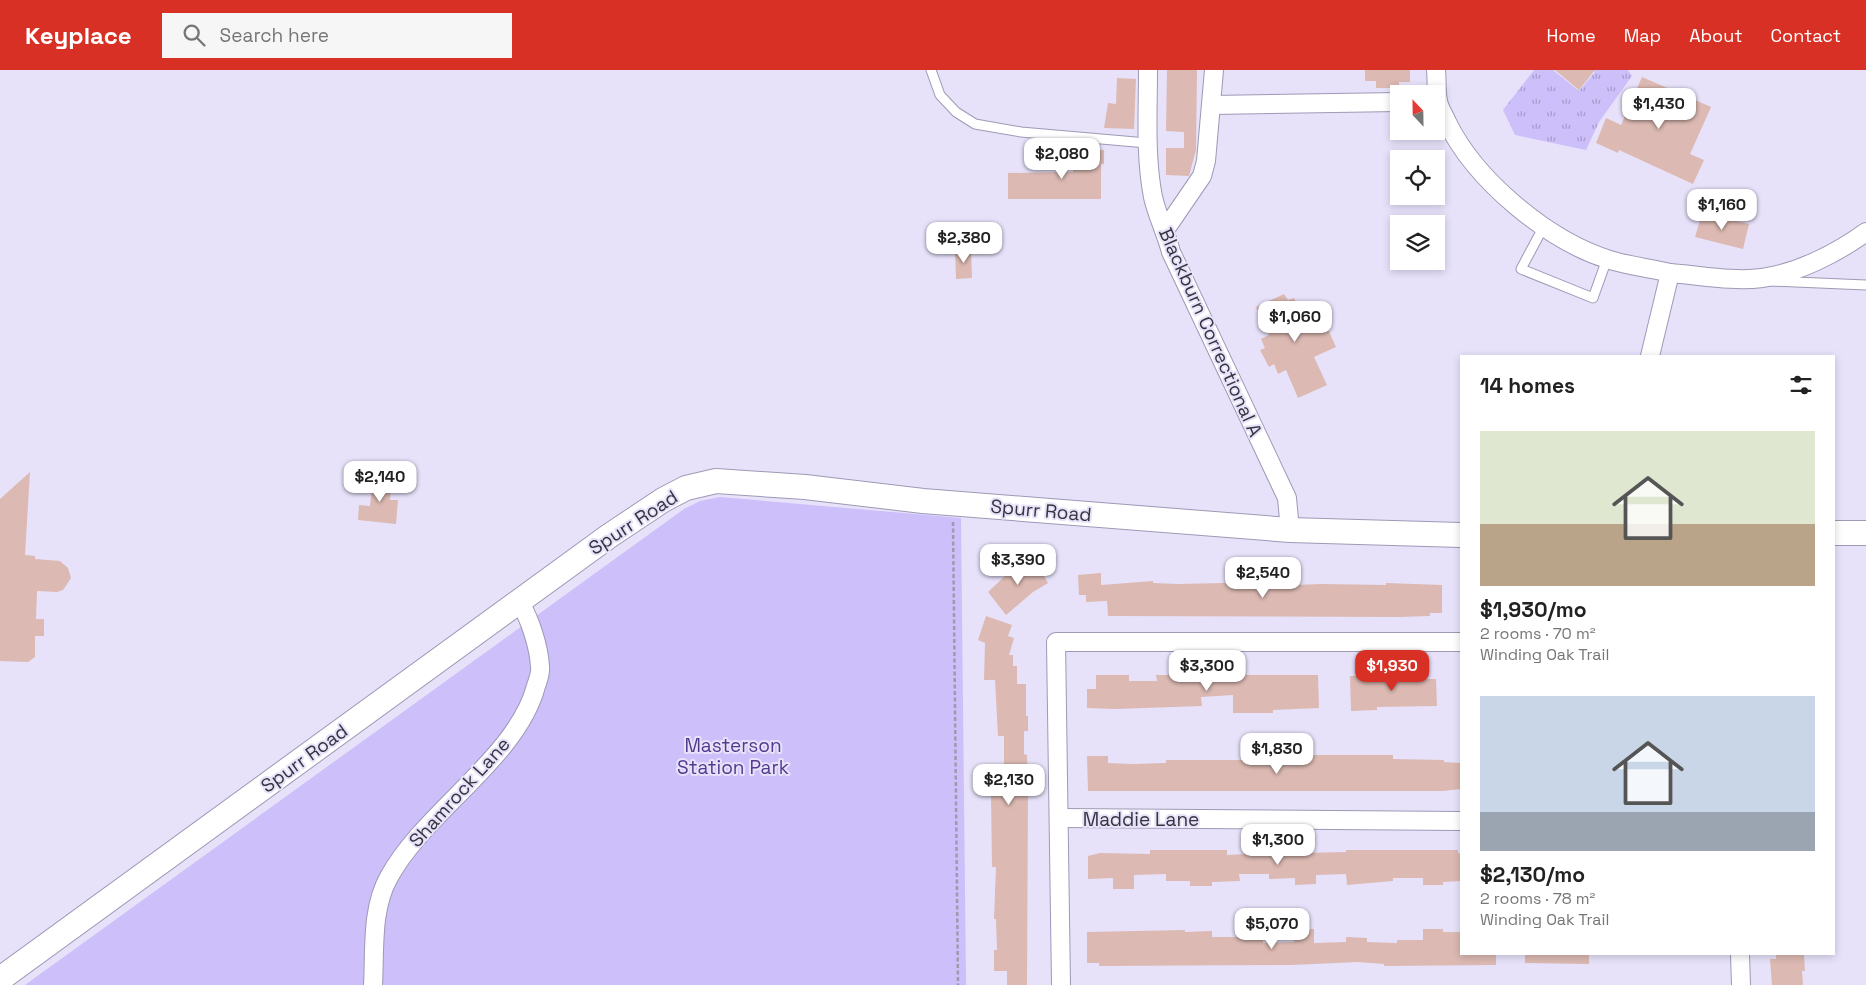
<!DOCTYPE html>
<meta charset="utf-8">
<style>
body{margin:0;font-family:"Space Grotesk",sans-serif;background:#f6f6f6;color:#222;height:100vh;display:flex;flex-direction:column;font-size:19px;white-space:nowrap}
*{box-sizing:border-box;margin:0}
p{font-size:16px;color:#767676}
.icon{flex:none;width:28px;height:28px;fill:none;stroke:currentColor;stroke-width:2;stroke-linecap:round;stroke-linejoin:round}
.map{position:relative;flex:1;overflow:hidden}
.drawer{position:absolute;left:1460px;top:285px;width:375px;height:600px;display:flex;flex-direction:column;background:#fff;border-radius:0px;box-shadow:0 2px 8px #0003}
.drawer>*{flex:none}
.needle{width:32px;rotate:338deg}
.fabs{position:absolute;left:1390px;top:15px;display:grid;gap:10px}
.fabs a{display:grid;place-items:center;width:55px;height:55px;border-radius:0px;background:#fff;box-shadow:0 2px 8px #0003;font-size:25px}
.price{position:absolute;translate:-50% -42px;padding:0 11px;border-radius:10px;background:#fff;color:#222;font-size:16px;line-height:32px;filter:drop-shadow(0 1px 2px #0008)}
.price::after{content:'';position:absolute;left:50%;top:30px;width:15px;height:11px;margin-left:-8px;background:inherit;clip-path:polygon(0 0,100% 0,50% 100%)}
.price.on{background:#d93025;color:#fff}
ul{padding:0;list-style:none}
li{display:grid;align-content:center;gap:10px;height:265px;padding:0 20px}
li span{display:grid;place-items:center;height:155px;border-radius:0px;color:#555}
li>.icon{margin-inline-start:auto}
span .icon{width:90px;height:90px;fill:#fffc;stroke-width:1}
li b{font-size:21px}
h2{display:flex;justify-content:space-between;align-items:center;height:60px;padding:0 20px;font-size:21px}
header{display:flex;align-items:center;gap:30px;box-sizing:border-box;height:70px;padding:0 25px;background:#d93025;color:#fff}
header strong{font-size:24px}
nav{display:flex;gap:28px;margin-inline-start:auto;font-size:18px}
.search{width:350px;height:45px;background:#f6f6f6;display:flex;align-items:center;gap:12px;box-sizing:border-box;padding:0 18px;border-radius:0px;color:#767676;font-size:19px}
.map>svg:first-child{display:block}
.grass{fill:url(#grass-tufts)}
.park{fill:#ccbffa}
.building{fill:#dcb9b2}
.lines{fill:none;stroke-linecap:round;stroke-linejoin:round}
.lane-casing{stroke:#9e99b5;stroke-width:11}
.street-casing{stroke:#9e99b5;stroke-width:20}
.secondary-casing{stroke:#9e99b5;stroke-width:26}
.path{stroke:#9e9aad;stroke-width:2.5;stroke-dasharray:4 2.5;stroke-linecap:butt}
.lane{stroke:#fff;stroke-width:9}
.street{stroke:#fff;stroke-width:18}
.secondary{stroke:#fff;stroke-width:24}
.labels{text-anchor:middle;stroke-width:4;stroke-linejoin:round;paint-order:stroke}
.street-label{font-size:19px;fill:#36343f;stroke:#e7e2fa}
.park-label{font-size:19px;fill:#543a8e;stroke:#e7e2fa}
</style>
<header>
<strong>Keyplace</strong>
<div class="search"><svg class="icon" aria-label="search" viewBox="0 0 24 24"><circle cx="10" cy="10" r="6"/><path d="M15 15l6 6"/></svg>Search here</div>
<nav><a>Home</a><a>Map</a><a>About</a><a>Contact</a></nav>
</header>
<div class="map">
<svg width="1866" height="915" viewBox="0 0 1866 915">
<defs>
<pattern id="grass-tufts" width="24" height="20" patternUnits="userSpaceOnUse" patternTransform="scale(1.25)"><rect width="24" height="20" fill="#ccbffa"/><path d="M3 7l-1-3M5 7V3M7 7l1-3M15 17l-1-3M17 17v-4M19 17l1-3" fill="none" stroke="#a69ccc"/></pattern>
</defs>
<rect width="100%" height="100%" fill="#e7e2fa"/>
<path class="grass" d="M1534 0H1553L1579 21 1595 2 1593 0H1628L1632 6 1599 52 1586 80 1515 65 1503 40Z"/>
<path class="park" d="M720 427 961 448 966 915H25L684 439 700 431Z"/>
<g class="building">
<path d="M1167 0H1197L1196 80 1189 106 1166 105V78H1184V62L1166 61Z"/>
<path d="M1365 0H1410V12H1399V18H1376V11H1365Z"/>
<path d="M1555 0H1595L1579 20Z"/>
<path d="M1642 7 1711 37 1690 84 1704 90 1693 114 1619 80 1618 83 1596 73 1606 48 1621 55Z"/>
<path d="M1117 8 1136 9 1134 59 1104 58 1108 33 1116 34Z"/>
<path d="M1073 80H1104V94H1101V129H1008V103L1073 102Z"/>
<path d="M1702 143 1749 154 1743 179 1695 167Z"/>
<path d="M971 179 972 208 956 209 955 180Z"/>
<path d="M1284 224 1288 230 1294 228 1305 249 1320 242 1336 277 1314 287 1327 315 1298 328 1286 300 1278 304 1274 294 1269 297 1260 280 1265 278 1261 269 1269 265 1256 237Z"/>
<path d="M30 402 25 485 35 486V489L60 491 68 498 71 508 63 520 57 522 37 521 36 549H44V566H35V587L28 592 0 591V429Z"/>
<path d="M373 405 392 407 390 430H398L396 454 358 450 359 435 370 436Z"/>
<path d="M1033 487 1048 513 1033 522 1006 545 988 522 1007 504Z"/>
<path d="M1101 503V515L1153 511V513L1178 514 1266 512V516L1323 514 1386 515V513L1442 515V543H1430V546L1399 547 1108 546 1107 531 1086 532V525H1079L1078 505Z"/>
<path d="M986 546 1012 555 1008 566 1014 568 1009 585H1013V596H1017V614H1026V646H1028V661H1024V684L1027 685 1028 712 1027 915H1007V901H994V880H997L996 849H994L996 797H992L991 724H997L996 698H1004V666H998L995 610H984L985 573 978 570Z"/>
<path d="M1096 605H1129V611H1157L1156 605H1318L1319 638 1273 640V643H1233V625L1201 627 1202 636 1115 639 1087 638V619H1096Z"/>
<path d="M1425 605V609H1436L1437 636 1377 637V640L1351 641 1350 606Z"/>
<path d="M1269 685H1393V689L1444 690V692L1461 693V719L1443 721H1088L1087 686H1108V693L1133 694 1166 693V690H1243V686Z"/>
<path d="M1150 780H1227V785L1268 783V780H1304V783L1346 782V780H1458V783H1461V811L1443 812V815H1423V808H1393V811L1347 815 1346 804 1316 805V814L1295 815V808L1269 809V804H1239L1240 811 1212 812V816H1190V811H1166V804L1134 805V819H1113V808L1088 809V786L1100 783 1150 784Z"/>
<path d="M1314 859V873L1346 872V867L1367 868V872L1397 873V870H1423V859H1443V862H1461V884H1496V895L1384 896V894L1358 892 1291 895 1099 896V893H1087V862L1185 860V862L1212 861V867H1242V860H1263V873L1294 872V860Z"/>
<path d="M1525 884H1589V894L1525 893Z"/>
<path d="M1776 884H1804L1805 901H1802L1803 915H1772L1770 889H1776Z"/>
</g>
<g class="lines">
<defs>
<g id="lane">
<path d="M931 0 940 25 956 42 975 54 1021 62 1147 73"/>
<path d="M1544 156 1521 199 1593 228 1607 189"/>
<path d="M1771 211 1866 215"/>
</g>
<g id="street">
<path d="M1148 0C1148 42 1145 86 1153 127 1157 145 1166 163 1171 182L1287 428 1290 460"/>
<path d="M1436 0C1437 10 1436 21 1438 31 1439 38 1444 45 1447 52 1475 110 1548 171 1610 190 1629 196 1650 198 1670 203"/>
<path d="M1212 35 1399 32"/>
<path d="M1165 160 1202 106 1206 91 1214 0"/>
<path d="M1650 286 1670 203C1699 205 1733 212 1762 208 1798 203 1837 183 1866 162"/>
<path d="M1060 748 1461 751"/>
<path d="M1740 884 1741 915"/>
<path d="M373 915C375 879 371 839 389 807 425 741 517 688 536 616 538 610 541 603 540 597 539 576 530 550 520 532"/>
<path d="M1061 915 1056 572H1461"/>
</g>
<g id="secondary">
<path d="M1834 463H1866"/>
<path d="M0 909 609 466 663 430 686 418 716 411 805 417 923 431 1290 460 1461 465"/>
</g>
</defs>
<use href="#lane" class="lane-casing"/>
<use href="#street" class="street-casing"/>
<use href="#secondary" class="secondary-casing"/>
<path class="path" d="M953 452 958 915"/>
<use href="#lane" class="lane"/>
<use href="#street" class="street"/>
<use href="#secondary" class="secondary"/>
</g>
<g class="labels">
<g class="street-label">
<text transform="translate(1211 262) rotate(66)" y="7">Blackburn Correctional A</text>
<text transform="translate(1041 440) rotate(5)" y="7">Spurr Road</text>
<text transform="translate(633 452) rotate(-33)" y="7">Spurr Road</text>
<text transform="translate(304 688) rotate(-36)" y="7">Spurr Road</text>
<text transform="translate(459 722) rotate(-48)" y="7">Shamrock Lane</text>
<text x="1141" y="756">Maddie Lane</text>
</g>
<g class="park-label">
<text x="733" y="682">Masterson<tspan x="733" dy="22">Station Park</tspan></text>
</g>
</g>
</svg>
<div class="fabs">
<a><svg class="needle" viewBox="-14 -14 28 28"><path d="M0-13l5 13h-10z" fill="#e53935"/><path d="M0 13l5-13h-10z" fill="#767676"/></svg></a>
<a><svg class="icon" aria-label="locate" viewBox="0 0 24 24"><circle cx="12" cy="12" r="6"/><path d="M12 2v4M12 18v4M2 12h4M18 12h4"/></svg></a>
<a><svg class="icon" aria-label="layers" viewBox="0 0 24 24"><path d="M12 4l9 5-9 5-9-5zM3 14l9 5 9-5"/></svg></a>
</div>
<b class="price" style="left:1659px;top:60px">$1,430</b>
<b class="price" style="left:1062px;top:110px">$2,080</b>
<b class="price" style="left:1722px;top:161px">$1,160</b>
<b class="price" style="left:964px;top:194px">$2,380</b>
<b class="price" style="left:1295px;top:273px">$1,060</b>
<b class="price" style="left:380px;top:433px">$2,140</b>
<b class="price" style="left:1018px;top:516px">$3,390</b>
<b class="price" style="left:1263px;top:529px">$2,540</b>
<b class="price" style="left:1207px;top:622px">$3,300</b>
<b class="price on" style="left:1392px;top:622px">$1,930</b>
<b class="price" style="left:1277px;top:705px">$1,830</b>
<b class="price" style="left:1009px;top:736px">$2,130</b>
<b class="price" style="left:1278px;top:796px">$1,300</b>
<b class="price" style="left:1272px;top:880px">$5,070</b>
<section class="drawer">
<h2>14 homes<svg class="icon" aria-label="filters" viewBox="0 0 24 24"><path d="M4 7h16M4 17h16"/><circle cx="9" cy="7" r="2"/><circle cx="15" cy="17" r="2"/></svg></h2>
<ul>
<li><span style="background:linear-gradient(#dfe7d0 60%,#b9a48a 0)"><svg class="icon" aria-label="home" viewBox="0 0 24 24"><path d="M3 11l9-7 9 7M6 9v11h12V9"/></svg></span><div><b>$1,930/mo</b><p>2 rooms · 70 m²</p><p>Winding Oak Trail</p></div></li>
<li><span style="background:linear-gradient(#c9d6e8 75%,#9aa5b1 0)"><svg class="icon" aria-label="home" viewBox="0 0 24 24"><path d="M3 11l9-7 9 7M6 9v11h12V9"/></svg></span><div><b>$2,130/mo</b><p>2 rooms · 78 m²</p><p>Winding Oak Trail</p></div></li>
</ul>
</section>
</div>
